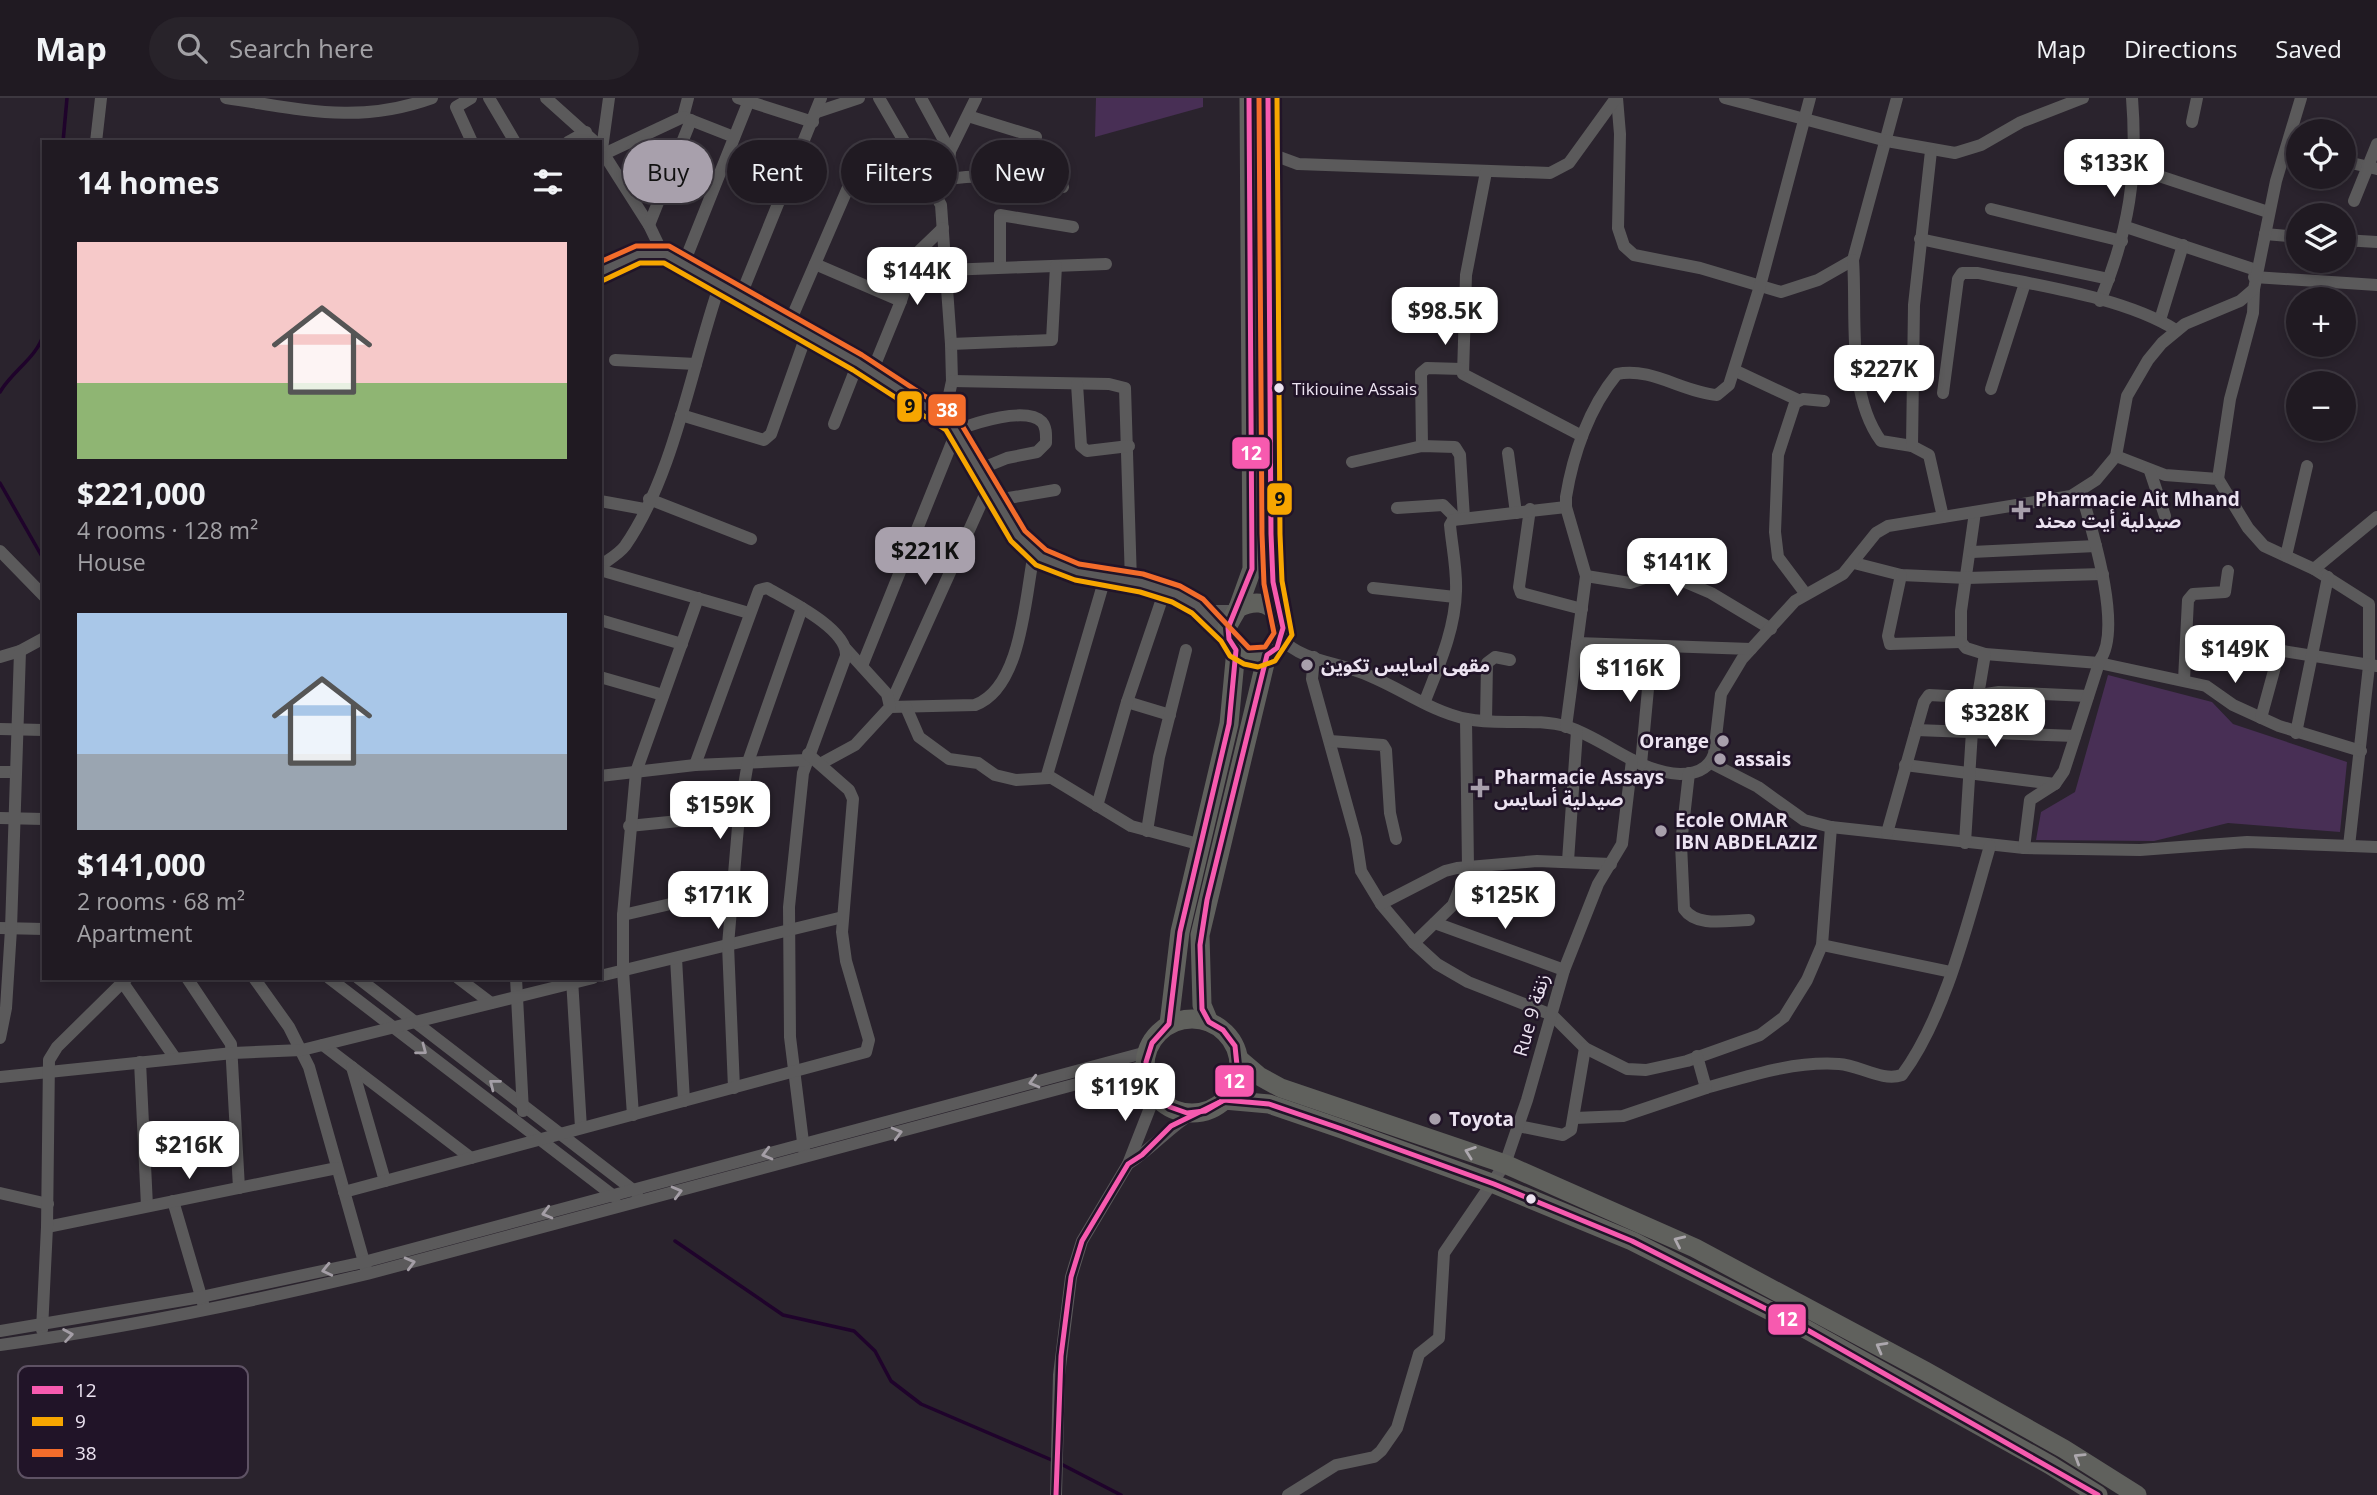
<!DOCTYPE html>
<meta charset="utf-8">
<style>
body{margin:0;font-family:"Open Sans","Noto Sans Arabic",sans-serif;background:#28232a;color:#f1f3f6;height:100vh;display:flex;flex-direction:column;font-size:26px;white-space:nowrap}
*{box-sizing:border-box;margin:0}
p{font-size:23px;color:#a2a1a5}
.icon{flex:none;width:38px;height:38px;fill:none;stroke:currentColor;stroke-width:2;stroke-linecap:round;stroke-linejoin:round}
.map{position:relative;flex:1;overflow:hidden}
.sheet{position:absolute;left:42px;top:42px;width:560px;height:840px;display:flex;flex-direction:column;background:#201a22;border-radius:0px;box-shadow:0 4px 10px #0003,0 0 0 2px #3d3840}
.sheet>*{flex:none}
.guide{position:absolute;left:623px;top:42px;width:665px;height:63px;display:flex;gap:14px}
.controls{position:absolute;left:2286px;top:21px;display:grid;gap:14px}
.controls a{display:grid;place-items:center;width:70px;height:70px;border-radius:50%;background:#201a22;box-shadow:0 4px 10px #0003,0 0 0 2px #3d3840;font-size:35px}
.price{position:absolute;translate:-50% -60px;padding:0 16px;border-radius:14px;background:#fff;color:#222;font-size:23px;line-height:46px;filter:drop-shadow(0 2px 4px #0008)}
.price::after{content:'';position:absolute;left:50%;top:42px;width:21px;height:16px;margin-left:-10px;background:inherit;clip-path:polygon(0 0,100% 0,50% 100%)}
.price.on{background:#a8a0ac;color:#111}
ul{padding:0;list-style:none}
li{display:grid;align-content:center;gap:14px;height:371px;padding:0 35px}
li span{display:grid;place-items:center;height:217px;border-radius:0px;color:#555}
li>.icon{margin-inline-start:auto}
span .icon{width:126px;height:126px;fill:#fffc;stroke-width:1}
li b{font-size:30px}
h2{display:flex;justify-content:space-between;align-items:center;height:84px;padding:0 35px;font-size:30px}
.tag{padding:0 24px;border-radius:32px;background:#201a22;box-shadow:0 4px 10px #0003,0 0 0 2px #3d3840;font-size:24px;line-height:63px}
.tag.on{background:#a8a0ac;color:#111}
header{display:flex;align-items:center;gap:42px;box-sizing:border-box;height:98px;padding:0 35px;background:#201a22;border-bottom:2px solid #3d3840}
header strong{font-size:33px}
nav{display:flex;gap:38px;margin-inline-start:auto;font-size:24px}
.search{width:490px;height:63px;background:#28232a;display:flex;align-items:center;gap:18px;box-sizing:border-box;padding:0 24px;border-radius:38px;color:#a2a1a5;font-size:26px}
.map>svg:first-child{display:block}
.green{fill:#482f55}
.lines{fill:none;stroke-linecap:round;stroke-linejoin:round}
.stream{stroke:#1f032b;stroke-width:3.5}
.minor{stroke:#5b5a5b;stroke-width:12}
.highway{stroke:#60615d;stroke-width:19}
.bus-1-casing{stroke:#211428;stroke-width:10}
.bus-2-casing{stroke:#211428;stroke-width:10}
.bus-3-casing{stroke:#211428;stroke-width:10}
.bus-1{stroke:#f75aaf;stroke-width:5}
.bus-2{stroke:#f7a600;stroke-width:5}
.bus-3{stroke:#f36c2b;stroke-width:5}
.oneway{stroke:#a49ea6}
.oneway2{stroke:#ada8ae}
.bus-dot{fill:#ece3f1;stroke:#211428;stroke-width:2.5}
.poi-dot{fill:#a8a0ac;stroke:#211428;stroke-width:2.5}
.labels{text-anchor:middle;stroke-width:5;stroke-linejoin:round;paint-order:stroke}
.bus-label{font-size:17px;fill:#ece3f1;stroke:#211428;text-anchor:start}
.poi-label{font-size:19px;font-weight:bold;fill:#ece3f1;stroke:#211428;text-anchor:start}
.street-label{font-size:19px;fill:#ece3f1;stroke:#211428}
.key{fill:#211428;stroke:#5e5264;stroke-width:2}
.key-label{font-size:19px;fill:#ece3f1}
.line-badge{stroke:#211428;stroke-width:2.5}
.badge-label{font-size:19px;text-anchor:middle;font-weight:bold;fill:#fff}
.pale-badge-label{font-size:19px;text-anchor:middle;font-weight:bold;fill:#111}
</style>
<header>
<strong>Map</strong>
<div class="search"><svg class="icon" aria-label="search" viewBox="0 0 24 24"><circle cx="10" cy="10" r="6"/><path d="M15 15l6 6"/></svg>Search here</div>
<nav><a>Map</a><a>Directions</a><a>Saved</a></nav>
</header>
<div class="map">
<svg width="2377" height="1397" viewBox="0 0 2377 1397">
<rect width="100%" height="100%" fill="#2a232d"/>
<g class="green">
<path d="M1096 0H1203V9L1095 39Z"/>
<path d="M2108 577 2212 604 2233 626 2347 664 2340 734 2228 725 2154 743 2036 742 2041 714 2075 694Z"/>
</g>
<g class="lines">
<g class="stream">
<path d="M63 44 67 0"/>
<path d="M0 294C13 272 37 260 44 235"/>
<path d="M0 385 44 462"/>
<path d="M675 1143 783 1217 854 1233 875 1253 891 1283 921 1306 1054 1363"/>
<path d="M1061 1366 1121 1397"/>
</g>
<g class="minor">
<path d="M226 0C302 11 357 27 432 0"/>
<path d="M471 0 456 9 472 44"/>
<path d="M489 0 515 44"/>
<path d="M546 0 595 44"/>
<path d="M738 0 813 24"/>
<path d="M879 0 941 107 951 246 952 283 944 320"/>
<path d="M921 0 950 53"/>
<path d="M1617 0 1620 36 1618 130 1624 148 1634 157 1700 170 1781 194 1818 182 1853 162 1897 0"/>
<path d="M1725 0 1887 43 1955 55 1981 47 2021 24 2083 0"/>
<path d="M817 14 859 0"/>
<path d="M968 18 1036 39"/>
<path d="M683 19 688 0"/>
<path d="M2192 24 2197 0"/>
<path d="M96 44 101 0"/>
<path d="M568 44 586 34"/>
<path d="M600 50 649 127 662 154"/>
<path d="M602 51 609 0"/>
<path d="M1268 55 1298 66 1550 75 1569 65 1616 0"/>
<path d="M604 56 683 19 734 39"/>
<path d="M2343 63 2377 71"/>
<path d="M2135 70 2268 114"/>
<path d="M1486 74 1466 177 1463 276 1582 338"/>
<path d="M948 80 950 53 976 0"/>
<path d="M931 86C973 71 1021 82 1063 89"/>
<path d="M2354 103 2377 46"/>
<path d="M1991 111 2122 143"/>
<path d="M649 127 691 22"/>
<path d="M2126 129 2256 172"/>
<path d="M2265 136 2298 139"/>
<path d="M1920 141 2109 181"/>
<path d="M2343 142 2377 144"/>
<path d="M1853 162C1857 217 1846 295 1881 343L1912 348 1929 357 1943 419"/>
<path d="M684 165 750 0"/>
<path d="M815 166 901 203"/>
<path d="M1000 168V117L1073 129"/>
<path d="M946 172 1106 166"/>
<path d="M600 174C626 159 648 146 677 161L858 265 952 326 1018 438 1041 460 1077 474 1154 488 1210 513H1235"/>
<path d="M2254 179 2377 187"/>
<path d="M741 197 821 0"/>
<path d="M2100 203C2129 133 2138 75 2132 0"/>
<path d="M2160 222 2183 147"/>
<path d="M789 226 866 48"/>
<path d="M951 246 1052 242 1056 168"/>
<path d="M615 262 696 266"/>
<path d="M1736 273 1798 302"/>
<path d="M872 274 901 203 916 156 943 130"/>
<path d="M952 283 1109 286 1125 290 1131 484"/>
<path d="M1077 286 1081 348 1087 353 1129 348"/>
<path d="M1991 291 2025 185"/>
<path d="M1943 295 1958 181 1962 175H1978C2039 188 2123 199 2176 232"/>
<path d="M681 317 764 342 771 336 807 235"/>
<path d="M834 326 858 265"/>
<path d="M1422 348 1421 275 1427 270 1462 271"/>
<path d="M1912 348 1914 207 1931 53"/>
<path d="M1508 355 1516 415"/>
<path d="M2116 358 2165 377 2218 381 2248 430 2264 448 2314 471 2369 506V568L2349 748"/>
<path d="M1352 364 1422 348 1455 349 1460 357 1464 420"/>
<path d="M2150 373 2165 418"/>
<path d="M2218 381 2230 301 2253 215 2254 191"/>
<path d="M649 401 751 441"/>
<path d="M997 402 1055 392"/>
<path d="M600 403 644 411"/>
<path d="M1397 410 1443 407 1457 421"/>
<path d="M1530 411 1519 489 1521 495 1582 511"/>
<path d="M1975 414 1961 513V544L1966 550 1985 556 2099 565 2206 588 2233 607 2279 628 2361 653"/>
<path d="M0 453 44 498"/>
<path d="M1972 454 2096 448"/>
<path d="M2286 458 2307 368"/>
<path d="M1854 465 1901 477 1967 480 2103 476"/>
<path d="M600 468C608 462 619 456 625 448 674 378 692 266 720 186"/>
<path d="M2314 471 2377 419"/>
<path d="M600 472 749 515"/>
<path d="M1901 477 1888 538 1890 546 1961 544"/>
<path d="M1586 478 1630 485 1662 474 1711 495 1771 531"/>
<path d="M1105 480 1047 677 1131 728 1202 747"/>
<path d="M1373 490 1455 499"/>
<path d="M1805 495 1778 459 1775 434 1778 357 1795 305 1803 301 1824 303"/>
<path d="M1200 511 1228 538"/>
<path d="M600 522 682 546"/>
<path d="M1282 541C1298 560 1331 564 1354 572 1393 584 1427 613 1467 621 1500 628 1535 619 1568 629 1607 642 1637 674 1680 676 1696 676 1709 671 1714 656L1721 596 1742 561 1795 503 1843 476 1876 435 1888 428 2071 398 2096 382 2116 358 2127 298 2148 262 2162 245 2185 226 2240 203 2254 191 2276 83 2301 0"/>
<path d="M1577 545 1751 551"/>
<path d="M0 559 20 553 44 540"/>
<path d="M1314 559 1312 581 1356 740 1361 773 1381 806 1414 845 1437 866 1468 884 1552 917 1585 950 1627 971 1646 972 1687 963 1760 937 1784 919 1807 882 1822 847 1831 729"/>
<path d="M862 568 957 332C975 325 1026 308 1042 324 1047 330 1046 338 1046 345L1037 354 1007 360 980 371"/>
<path d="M600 579 663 597"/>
<path d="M2184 582 2188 502 2193 496 2225 494 2228 473"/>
<path d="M1425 603C1439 567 1455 532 1456 493 1457 471 1452 449 1450 427L1453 422 1566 409"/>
<path d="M1127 604 1170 617"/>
<path d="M891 605 989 388"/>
<path d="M890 609 975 607C1022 590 1025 499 1034 455"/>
<path d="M906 609 919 639 949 661 978 665 995 677 1016 682 1049 680"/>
<path d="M2261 620 2278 558 2283 553 2377 568"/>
<path d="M1486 623 1487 565 1495 559 1510 562"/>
<path d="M1566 629 1586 478 1566 409V399C1573 356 1589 310 1617 276 1652 269 1682 294 1717 297L1729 287 1760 188 1810 0"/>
<path d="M0 631 44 632"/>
<path d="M1916 632 2075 638"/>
<path d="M2296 635 2328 479"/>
<path d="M1330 643 1383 647 1386 652 1390 715 1396 741"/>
<path d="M1711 665 1758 689 1804 722 1831 729 2024 750 2140 752 2247 744 2377 749"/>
<path d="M820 666 855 647 890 609 887 596 846 551"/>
<path d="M1641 666 1652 548"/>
<path d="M695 667 759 492 767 490C788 502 848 531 846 558L803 675 789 809 790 939 804 1052"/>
<path d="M1905 667 2055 686"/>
<path d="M0 674H16"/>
<path d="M1689 675 1681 746 1684 811C1697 830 1729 822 1749 822"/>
<path d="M600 678 695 667 806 662"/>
<path d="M1097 708 1127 604 1165 492"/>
<path d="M0 720 44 721"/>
<path d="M629 728 739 717"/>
<path d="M1147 733 1159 659 1186 552"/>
<path d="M1887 735 1924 604 1929 597 1967 599 1999 594 2088 598"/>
<path d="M1965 745 1972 633 1985 556"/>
<path d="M2024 750 2030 702 2055 686 2064 673 2100 562C2123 530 2092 432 2081 394"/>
<path d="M1568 763 1577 633"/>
<path d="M1381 806 1445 773 1457 770 1537 763 1611 766"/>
<path d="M623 817 731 792"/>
<path d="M1435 825 1564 872"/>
<path d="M0 830 44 831"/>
<path d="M1414 845 1453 807 1468 770 1466 621"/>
<path d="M1822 847 1951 874"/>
<path d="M676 860 684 1003"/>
<path d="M600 878 843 819"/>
<path d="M187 880 231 946 239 1090"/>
<path d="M254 880 289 929 309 969 366 1171"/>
<path d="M329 880 615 1099"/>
<path d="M358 880 637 1095"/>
<path d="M458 880 491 905"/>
<path d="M516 880 523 1013"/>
<path d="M572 881 581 1030"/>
<path d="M123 885 175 960"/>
<path d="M0 940 6 910 11 831 20 553"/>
<path d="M323 947 471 1060"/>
<path d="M1697 958 1706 990C1749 978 1793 963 1839 966 1859 967 1882 984 1902 977 1946 918 1969 819 1990 748"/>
<path d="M140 964 147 1108"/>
<path d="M352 969 385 1083"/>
<path d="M0 979 233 955 302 952 593 880"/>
<path d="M734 990 728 847 739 717 748 664 802 510"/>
<path d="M633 1017 623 873V817L636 674 698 500"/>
<path d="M1575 1020 1623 1018 1706 990"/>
<path d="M1518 1028 1563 1037 1571 1032 1585 950"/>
<path d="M1128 1066C1152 1051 1169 1029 1193 1015"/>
<path d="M344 1094 866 954 869 942 846 863 842 834 853 701 849 692 808 656"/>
<path d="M0 1095 48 1106"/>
<path d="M173 1103 203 1205"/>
<path d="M47 1129 337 1070"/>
<path d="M42 1232 47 1129 49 962 57 949 127 880"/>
<path d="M0 1233 201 1199 364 1164 1147 954"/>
<path d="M0 1247C124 1230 246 1205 367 1176L1144 968"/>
<path d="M1056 1397 1059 1277 1071 1179 1082 1143 1128 1066 1155 997"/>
<path d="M1288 1397 1336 1367 1374 1359 1381 1353 1397 1330 1419 1256 1439 1240 1444 1155 1505 1066 1527 1002 1564 872 1598 786 1622 746 1632 662"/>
</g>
<g class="highway">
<path d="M1268 0 1271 436C1272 462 1272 488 1278 513 1280 522 1285 529 1282 539 1271 572 1228 561 1227 529L1238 510C1254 502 1266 503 1279 516"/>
<path d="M1238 510 1252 471 1249 0"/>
<circle cx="1192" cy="968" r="47"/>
<path d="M1209 924 1202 907 1200 837 1267 557"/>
<path d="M1169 926 1180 834 1229 626 1236 552"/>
<path d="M1239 961 1259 978 1281 990 1505 1066 1695 1150 1925 1273 2064 1351 2137 1397"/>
<path d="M1224 1002 1269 1006 1342 1031 1494 1086 1632 1143 1802 1229 2050 1367 2098 1397"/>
</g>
<defs>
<g id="bus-1">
<path d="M1249 0 1252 471 1228 530 1229 541 1236 552 1229 626 1180 834 1169 926 1152 945 1146 964 1148 982 1156 998 1170 1009 1187 1015 1205 1013 1224 1002 1238 977 1235 948 1223 932 1209 924 1202 911 1200 847 1207 802 1267 557 1277 550 1283 530 1273 484 1271 436 1268 0"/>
<path d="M1056 1397 1061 1258 1071 1179 1082 1143 1128 1066 1142 1057 1171 1028 1224 1002 1269 1006 1342 1031 1494 1086 1632 1143 1802 1229 2098 1397"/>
</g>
<path id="bus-2" d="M604 182 640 165H664L853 272 946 332 1011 443 1036 467 1075 482 1140 494 1172 504 1192 515 1221 543 1230 558 1244 566 1258 569 1275 563 1292 537 1282 483 1280 436 1277 0"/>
<path id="bus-3" d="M600 164 636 148H669L862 257 957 319 1025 433 1046 452 1079 466 1143 476 1180 488 1203 501 1249 550 1265 549 1274 535 1264 486 1262 436 1259 0"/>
</defs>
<use href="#bus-1" class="bus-1-casing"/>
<use href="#bus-2" class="bus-2-casing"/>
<use href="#bus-3" class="bus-3-casing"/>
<use href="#bus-1" class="bus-1"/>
<use href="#bus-2" class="bus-2"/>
<use href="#bus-3" class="bus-3"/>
</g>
<defs><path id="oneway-chevron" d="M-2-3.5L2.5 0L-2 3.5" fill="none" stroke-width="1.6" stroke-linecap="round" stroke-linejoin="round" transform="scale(1.75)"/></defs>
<g class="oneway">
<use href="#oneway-chevron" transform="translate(422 952) rotate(37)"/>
<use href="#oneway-chevron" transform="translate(1034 984) rotate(165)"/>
<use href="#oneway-chevron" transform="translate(494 986) rotate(-142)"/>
<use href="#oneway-chevron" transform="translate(897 1035) rotate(-15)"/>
<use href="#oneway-chevron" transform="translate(767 1056) rotate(165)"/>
<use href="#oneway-chevron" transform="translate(677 1094) rotate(-15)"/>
<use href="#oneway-chevron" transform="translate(547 1115) rotate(165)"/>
<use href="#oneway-chevron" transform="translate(410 1165) rotate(-15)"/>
<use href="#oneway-chevron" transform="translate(327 1172) rotate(167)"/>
<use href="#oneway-chevron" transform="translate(68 1237) rotate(-9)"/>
</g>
<g class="oneway2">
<use href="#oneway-chevron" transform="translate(1470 1054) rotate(-160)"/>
<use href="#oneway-chevron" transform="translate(1679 1143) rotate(-155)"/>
<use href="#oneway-chevron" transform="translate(1881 1249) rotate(-151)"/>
<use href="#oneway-chevron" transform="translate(2079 1360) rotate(-148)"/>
</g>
<g class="bus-dot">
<circle cx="1279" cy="290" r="6"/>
<circle cx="1531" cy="1101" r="6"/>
</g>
<g class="poi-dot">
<path d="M2017.5 401.5h7v7h7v7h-7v7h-7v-7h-7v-7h7z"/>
<circle cx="1307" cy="567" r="7"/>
<circle cx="1723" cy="643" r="7"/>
<circle cx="1720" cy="661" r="7"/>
<path d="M1476.5 679.5h7v7h7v7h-7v7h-7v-7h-7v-7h7z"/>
<circle cx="1661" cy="733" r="7"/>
<circle cx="1435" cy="1021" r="7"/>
</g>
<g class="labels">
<g class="bus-label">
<text x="1292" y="297">Tikiouine Assais</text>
</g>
<g class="poi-label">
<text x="2035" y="408">Pharmacie Ait Mhand<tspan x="2035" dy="22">صيدلية أيت محند</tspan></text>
<text x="1321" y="574">مقهى اسايس تكوين</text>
<text x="1709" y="650" text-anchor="end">Orange</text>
<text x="1734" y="668">assais</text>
<text x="1494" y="686">Pharmacie Assays<tspan x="1494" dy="22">صيدلية أسايس</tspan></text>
<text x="1675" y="729">Ecole OMAR<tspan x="1675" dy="22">IBN ABDELAZIZ</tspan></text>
<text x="1449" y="1028">Toyota</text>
</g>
<g class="street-label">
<text transform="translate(1531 917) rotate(-74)" y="7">Rue 9 زنقة</text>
</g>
</g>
<rect x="18" y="1268" width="230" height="112" rx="10" class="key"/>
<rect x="32" y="1288" width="31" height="8" fill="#f75aaf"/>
<rect x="32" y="1319" width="31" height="9" fill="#f7a600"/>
<rect x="32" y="1351" width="31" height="8" fill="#f36c2b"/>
<g class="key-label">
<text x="75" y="1299">12</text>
<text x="75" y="1330">9</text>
<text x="75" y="1362">38</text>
</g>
<g class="line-badge">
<rect x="896" y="292" width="27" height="33" rx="7" fill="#f7a600"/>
<rect x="927" y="295" width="40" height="34" rx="7" fill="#f36c2b"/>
<rect x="1231" y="338" width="40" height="34" rx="7" fill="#f75aaf"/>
<rect x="1266" y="384" width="27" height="34" rx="7" fill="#f7a600"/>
<rect x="1214" y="966" width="41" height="34" rx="7" fill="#f75aaf"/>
<rect x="1767" y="1205" width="40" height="33" rx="7" fill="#f75aaf"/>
</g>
<g class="badge-label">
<text x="947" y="319">38</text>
<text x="1251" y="362">12</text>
<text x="1234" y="990">12</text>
<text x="1787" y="1228">12</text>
</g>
<g class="pale-badge-label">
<text x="910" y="315">9</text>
<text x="1280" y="408">9</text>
</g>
</svg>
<div class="controls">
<a><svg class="icon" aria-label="locate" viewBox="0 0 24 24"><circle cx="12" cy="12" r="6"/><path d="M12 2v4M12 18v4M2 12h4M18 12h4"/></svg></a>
<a><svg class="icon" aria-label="layers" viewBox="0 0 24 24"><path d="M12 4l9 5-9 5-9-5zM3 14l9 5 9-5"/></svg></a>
<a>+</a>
<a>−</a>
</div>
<b class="price" style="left:2114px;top:101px">$133K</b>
<b class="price" style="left:917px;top:209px">$144K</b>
<b class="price" style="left:1445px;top:249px">$98.5K</b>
<b class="price" style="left:1884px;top:307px">$227K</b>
<b class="price on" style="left:925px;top:489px">$221K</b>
<b class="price" style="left:1677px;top:500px">$141K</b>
<b class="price" style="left:2235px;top:587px">$149K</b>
<b class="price" style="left:1630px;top:606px">$116K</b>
<b class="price" style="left:1995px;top:651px">$328K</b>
<b class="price" style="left:720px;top:743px">$159K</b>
<b class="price" style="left:718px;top:833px">$171K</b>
<b class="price" style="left:1505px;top:833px">$125K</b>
<b class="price" style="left:1125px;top:1025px">$119K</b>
<b class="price" style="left:189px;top:1083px">$216K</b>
<div class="guide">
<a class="tag on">Buy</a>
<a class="tag">Rent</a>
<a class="tag">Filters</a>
<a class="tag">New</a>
</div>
<section class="sheet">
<h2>14 homes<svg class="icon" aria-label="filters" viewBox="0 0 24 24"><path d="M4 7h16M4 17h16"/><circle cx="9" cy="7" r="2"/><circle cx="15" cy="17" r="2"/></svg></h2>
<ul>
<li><span style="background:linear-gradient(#f6c9c9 65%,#8fb573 0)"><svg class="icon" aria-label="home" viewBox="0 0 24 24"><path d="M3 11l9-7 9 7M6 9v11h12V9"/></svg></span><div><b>$221,000</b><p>4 rooms · 128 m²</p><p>House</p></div></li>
<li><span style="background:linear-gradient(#a9c7e8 65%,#9aa5b1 0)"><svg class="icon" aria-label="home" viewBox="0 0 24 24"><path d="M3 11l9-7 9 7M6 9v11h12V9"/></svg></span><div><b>$141,000</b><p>2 rooms · 68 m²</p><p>Apartment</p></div></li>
</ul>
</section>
</div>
